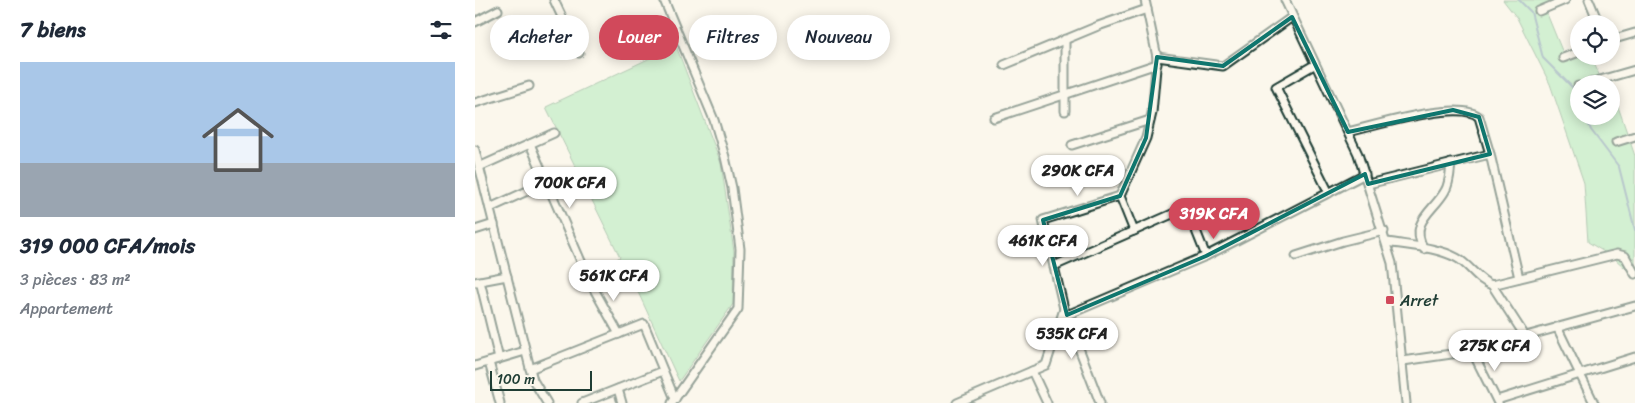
<!DOCTYPE html>
<html lang="fr">
<meta charset="utf-8">
<style>
body{margin:0;font-family:Sriracha,sans-serif;background:#f6f6f7;color:#1f2937;height:100vh;display:flex;flex-direction:column;font-size:19px;white-space:nowrap}
*{box-sizing:border-box;margin:0}
p{font-size:16px;color:#747a83}
.icon{flex:none;width:28px;height:28px;fill:none;stroke:currentColor;stroke-width:2;stroke-linecap:round;stroke-linejoin:round}
.map{position:relative;flex:1;overflow:hidden}
.panel{display:flex;flex-direction:column;background:#fff;width:475px}
.panel>*{flex:none}
.banner{position:absolute;left:15px;top:15px;width:475px;height:45px;display:flex;gap:10px}
.controls{position:absolute;left:1095px;top:15px;display:grid;gap:10px}
.controls a{display:grid;place-items:center;width:50px;height:50px;border-radius:50%;background:#fff;box-shadow:0 2px 12px #0003;font-size:25px}
.scale{position:absolute;left:15px;bottom:12px;width:102px;box-sizing:border-box;padding-left:5px;border:2px solid #1f3d34;border-top:0;font-size:14px;line-height:18px;white-space:nowrap;color:#1f3d34;-webkit-text-stroke:4px #fbf7ec;paint-order:stroke}
.price{position:absolute;translate:-50% -42px;padding:0 11px;border-radius:18px;background:#fff;color:#222;font-size:16px;line-height:32px;filter:drop-shadow(0 1px 2px #0008)}
.price::after{content:'';position:absolute;left:50%;top:30px;width:15px;height:11px;margin-left:-8px;background:inherit;clip-path:polygon(0 0,100% 0,50% 100%)}
.price.active{background:#d1495b;color:#fff}
ul{padding:0;list-style:none}
li{display:grid;align-content:center;gap:10px;height:265px;padding:0 20px}
li span{display:grid;place-items:center;height:155px;border-radius:0px;color:#555}
li>.icon{margin-inline-start:auto}
span .icon{width:90px;height:90px;fill:#fffc;stroke-width:1}
li b{font-size:21px}
h2{display:flex;justify-content:space-between;align-items:center;height:60px;padding:0 20px;font-size:21px}
.tag{padding:0 18px;border-radius:22px;background:#fff;box-shadow:0 2px 12px #0003;font-size:18px;line-height:45px}
.tag.active{background:#d1495b;color:#fff}
main{display:flex;flex:1;min-height:0}
.map>svg:first-child{display:block}
.green{fill:#a3e6b1;stroke:#619272}
.lines{fill:none;stroke-linecap:round;stroke-linejoin:round}
.stream{stroke:#678ea5;stroke-width:2}
.street-casing{stroke:#1f3d34;stroke-width:11}
.street{stroke:#fbf7ec;stroke-width:7}
.marked{fill:none;stroke:#0f766e;stroke-width:4;stroke-linejoin:round}
.poi-dot{fill:#d1495b;stroke:#fbf7ec;stroke-width:2}
.labels{text-anchor:middle;stroke-width:4.5;stroke-linejoin:round;paint-order:stroke}
.poi-label{font-size:16px;fill:#1f3d34;stroke:#fbf7ec;text-anchor:start}
</style>
<main>
<section class="panel">
<h2>7 biens<svg class="icon" aria-label="filters" viewBox="0 0 24 24"><path d="M4 7h16M4 17h16"/><circle cx="9" cy="7" r="2"/><circle cx="15" cy="17" r="2"/></svg></h2>
<ul>
<li><span style="background:linear-gradient(#a9c7e8 65%,#9aa5b1 0)"><svg class="icon" aria-label="home" viewBox="0 0 24 24"><path d="M3 11l9-7 9 7M6 9v11h12V9"/></svg></span><div><b>319 000 CFA/mois</b><p>3 pièces · 83 m²</p><p>Appartement</p></div></li>
</ul>
</section>
<div class="map">
<svg width="1160" height="403" viewBox="0 0 1160 403">
<rect width="100%" height="100%" fill="#fbf7ec"/>
<filter id="ink" filterUnits="userSpaceOnUse"><feTurbulence type="fractalNoise" baseFrequency=".02" numOctaves="2"/><feDisplacementMap in="SourceGraphic" scale="10" xChannelSelector="R" yChannelSelector="G"/><feConvolveMatrix kernelMatrix="1 2 1 2 8 2 1 2 1" color-interpolation-filters="sRGB"/></filter>
<g filter="url(#ink)">
<g class="green">
<path d="M1028 0H1080L1070 9 1090 58 1104 52V56H1116L1128 84H1104V116H1136L1138 92 1160 156V277L1139 258 1113 242 1109 183 1075 84 1042 18Z"/>
<path d="M201 46 246 163 259 252 258 304 204 381 157 279 149 266 146 267 142 259 145 257 71 107Z"/>
</g>
<g class="lines">
<g class="stream">
<path d="M1044 0 1056 12 1068 58 1099 89 1104 100"/>
<path d="M1110 116 1116 130 1144 167 1160 230"/>
</g>
<defs>
<g id="street">
<path d="M79 0 104 53"/>
<path d="M189 0 239 120 250 157 257 188 265 249 263 309 197 403"/>
<path d="M810 0 883 154 917 263 931 403"/>
<path d="M1114 0 1124 24"/>
<path d="M1064 11 1090 0"/>
<path d="M0 22 23 10"/>
<path d="M1136 40 1160 33"/>
<path d="M682 57 748 66 817 17"/>
<path d="M1088 58 1104 52"/>
<path d="M529 65 623 26 672 9"/>
<path d="M839 65 801 87 854 193"/>
<path d="M1111 84 1160 70"/>
<path d="M1103 86H1104"/>
<path d="M0 103 54 86"/>
<path d="M590 111V39"/>
<path d="M519 118 682 64"/>
<path d="M873 132C898 126 986 99 1004 117L1015 154 1044 278"/>
<path d="M1141 142 1160 136"/>
<path d="M55 144 115 282 144 334"/>
<path d="M597 145 675 120"/>
<path d="M0 150 58 380 72 403"/>
<path d="M4 167 79 133"/>
<path d="M893 184 1015 154"/>
<path d="M645 196 659 231"/>
<path d="M15 208 72 182"/>
<path d="M0 230 19 224"/>
<path d="M912 242C935 246 962 247 982 258 995 265 1003 281 1017 285L1142 254 1150 256 1160 274"/>
<path d="M949 249C933 222 959 211 970 191 975 183 975 172 976 163"/>
<path d="M821 256 868 241 909 231"/>
<path d="M579 266 704 211 711 212 716 218 731 256"/>
<path d="M5 281 24 359"/>
<path d="M0 282 32 276"/>
<path d="M1017 285 1050 336"/>
<path d="M592 315 731 256 890 174"/>
<path d="M1082 327 1119 403"/>
<path d="M997 351 1023 403"/>
<path d="M928 361 997 351 1160 306"/>
<path d="M14 362 25 403"/>
<path d="M0 366 50 351"/>
<path d="M55 369 169 324 200 399"/>
<path d="M557 371 572 403"/>
<path d="M143 389 147 403"/>
<path d="M1022 400 1160 357"/>
<path d="M107 403 188 371"/>
<path d="M482 403 571 365 589 309"/>
<path d="M625 403 589 309 568 220 645 196 671 138 677 113 682 57 670 0"/>
</g>
</defs>
<use href="#street" class="street-casing"/>
<use href="#street" class="street"/>
</g>
</g>
<path d="M0 0H1160V403H0ZM817 17 873 132 978 110 1004 117 1015 154 893 184 890 174 731 256 592 315 568 220 645 196 671 138 682 57 748 66Z" fill="#fbf7ec" fill-opacity=".55" fill-rule="evenodd"/>
<path class="marked" d="M817 17 873 132 978 110 1004 117 1015 154 893 184 890 174 731 256 592 315 568 220 645 196 671 138 682 57 748 66Z"/>
<rect class="poi-dot" x="910" y="295" width="10" height="10" rx="2.5"/>
<g class="labels">
<g class="poi-label">
<text x="925" y="306">Arret</text>
</g>
</g>
</svg>
<div class="controls">
<a><svg class="icon" aria-label="locate" viewBox="0 0 24 24"><circle cx="12" cy="12" r="6"/><path d="M12 2v4M12 18v4M2 12h4M18 12h4"/></svg></a>
<a><svg class="icon" aria-label="layers" viewBox="0 0 24 24"><path d="M12 4l9 5-9 5-9-5zM3 14l9 5 9-5"/></svg></a>
</div>
<div class="scale">100 m</div>
<b class="price" style="left:603px;top:197px">290K CFA</b>
<b class="price" style="left:95px;top:209px">700K CFA</b>
<b class="price active" style="left:739px;top:240px">319K CFA</b>
<b class="price" style="left:568px;top:267px">461K CFA</b>
<b class="price" style="left:139px;top:302px">561K CFA</b>
<b class="price" style="left:597px;top:360px">535K CFA</b>
<b class="price" style="left:1020px;top:372px">275K CFA</b>
<div class="banner">
<a class="tag">Acheter</a>
<a class="tag active">Louer</a>
<a class="tag">Filtres</a>
<a class="tag">Nouveau</a>
</div>
</div>
</main>
